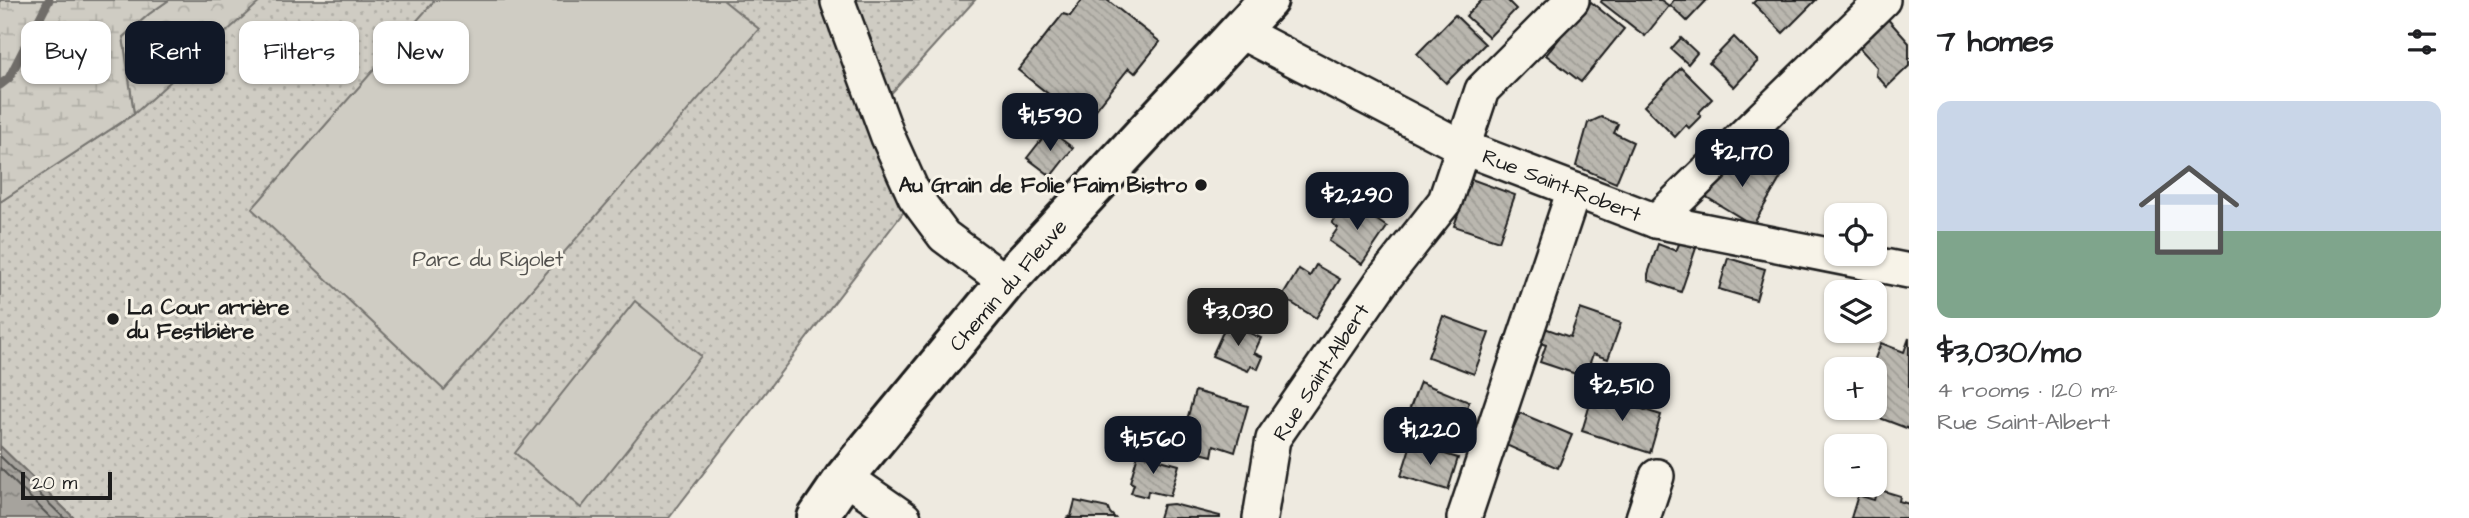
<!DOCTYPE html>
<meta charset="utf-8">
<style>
body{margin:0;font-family:"Architects Daughter",sans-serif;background:#f2f2f2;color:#202124;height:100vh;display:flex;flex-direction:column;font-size:26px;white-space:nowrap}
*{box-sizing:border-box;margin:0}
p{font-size:23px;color:#757577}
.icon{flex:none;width:38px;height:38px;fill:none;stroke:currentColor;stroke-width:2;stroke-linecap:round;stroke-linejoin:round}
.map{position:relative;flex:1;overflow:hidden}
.side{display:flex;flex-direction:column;background:#fff;width:560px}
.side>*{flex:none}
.banner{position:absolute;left:21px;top:21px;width:665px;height:63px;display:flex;gap:14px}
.fabs{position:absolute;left:1824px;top:203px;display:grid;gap:14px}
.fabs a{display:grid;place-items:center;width:63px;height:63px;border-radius:14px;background:#fff;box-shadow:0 2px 5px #0004;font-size:35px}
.scale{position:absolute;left:21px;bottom:18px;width:91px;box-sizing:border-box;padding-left:7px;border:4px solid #1c1c1c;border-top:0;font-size:19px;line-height:24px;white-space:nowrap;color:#1c1c1c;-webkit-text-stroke:5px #f7f3e8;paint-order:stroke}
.price{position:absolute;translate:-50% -60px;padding:0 16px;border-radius:14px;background:#111827;color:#fff;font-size:23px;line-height:46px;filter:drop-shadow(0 2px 4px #0008)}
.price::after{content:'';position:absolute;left:50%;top:42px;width:21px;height:16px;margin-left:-10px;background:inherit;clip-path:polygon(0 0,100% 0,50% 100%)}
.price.selected{background:#222;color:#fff}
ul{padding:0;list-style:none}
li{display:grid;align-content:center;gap:14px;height:371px;padding:0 28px}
li span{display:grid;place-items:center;height:217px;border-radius:14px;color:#555}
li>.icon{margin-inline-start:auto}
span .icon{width:126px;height:126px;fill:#fffc;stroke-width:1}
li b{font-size:30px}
h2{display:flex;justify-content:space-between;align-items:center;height:84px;padding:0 28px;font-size:30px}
.pill{padding:0 24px;border-radius:14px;background:#fff;box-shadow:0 2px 5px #0004;font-size:24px;line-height:63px}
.pill.selected{background:#111827;color:#fff}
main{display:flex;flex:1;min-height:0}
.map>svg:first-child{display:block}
.grass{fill:url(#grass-dots);stroke:#767470;stroke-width:2}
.forest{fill:url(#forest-crowns);stroke:#767470;stroke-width:2}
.wetland{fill:url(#wetland-marsh);stroke:#767470;stroke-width:2}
.garden{fill:#cfccc3;stroke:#767470;stroke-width:2}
.water{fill:url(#water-ripples);stroke:#6f6d69;stroke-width:2}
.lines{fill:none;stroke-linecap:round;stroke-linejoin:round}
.shore{stroke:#535250;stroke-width:2}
.stream{stroke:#6f6d69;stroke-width:9}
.building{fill:url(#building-back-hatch);stroke:#1c1c1c;stroke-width:2}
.street-casing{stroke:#1c1c1c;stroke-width:38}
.secondary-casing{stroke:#1c1c1c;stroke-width:44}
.street{stroke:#f7f3e8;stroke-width:33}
.secondary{stroke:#f7f3e8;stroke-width:38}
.poi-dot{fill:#1c1c1c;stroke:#f7f3e8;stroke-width:2.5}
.labels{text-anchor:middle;stroke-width:6;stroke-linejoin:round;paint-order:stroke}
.poi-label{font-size:21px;font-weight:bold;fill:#1c1c1c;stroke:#f7f3e8;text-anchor:end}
.street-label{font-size:21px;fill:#1c1c1c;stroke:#f7f3e8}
.park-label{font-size:21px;fill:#52514e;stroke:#f7f3e8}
</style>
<main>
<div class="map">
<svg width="1909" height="518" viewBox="0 0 1909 518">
<defs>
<pattern id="grass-dots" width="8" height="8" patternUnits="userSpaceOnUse" patternTransform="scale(1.75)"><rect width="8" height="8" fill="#cfccc3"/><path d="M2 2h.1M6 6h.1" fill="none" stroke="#b1afa7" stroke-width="1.8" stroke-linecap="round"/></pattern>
<pattern id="forest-crowns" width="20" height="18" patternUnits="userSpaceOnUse" patternTransform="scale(1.75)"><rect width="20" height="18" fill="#cfccc3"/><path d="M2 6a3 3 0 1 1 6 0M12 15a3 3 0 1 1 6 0" fill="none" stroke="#b1afa7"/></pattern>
<pattern id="wetland-marsh" width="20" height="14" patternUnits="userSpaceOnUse" patternTransform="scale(1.75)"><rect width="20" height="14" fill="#cfccc3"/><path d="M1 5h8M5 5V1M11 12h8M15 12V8" fill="none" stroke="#b1afa7"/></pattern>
<pattern id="water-ripples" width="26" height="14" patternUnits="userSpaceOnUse" patternTransform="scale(1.75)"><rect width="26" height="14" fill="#a6a39d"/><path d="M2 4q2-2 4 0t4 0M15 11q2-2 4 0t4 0" fill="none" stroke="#86847f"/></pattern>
<pattern id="building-back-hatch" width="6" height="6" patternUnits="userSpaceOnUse" patternTransform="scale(1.75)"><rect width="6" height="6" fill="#bab7af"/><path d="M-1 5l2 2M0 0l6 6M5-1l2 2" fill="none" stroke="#9f9d96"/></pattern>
</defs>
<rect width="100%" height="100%" fill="#eeeae0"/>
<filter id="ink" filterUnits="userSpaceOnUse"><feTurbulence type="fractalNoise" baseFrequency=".0143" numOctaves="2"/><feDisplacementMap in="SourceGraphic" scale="14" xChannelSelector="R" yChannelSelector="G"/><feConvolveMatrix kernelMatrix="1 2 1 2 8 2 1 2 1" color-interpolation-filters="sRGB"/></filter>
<g filter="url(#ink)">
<path class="grass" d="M169 0H975L878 108 915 197 669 518H74L0 446V202L134 114 123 37Z"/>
<path class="forest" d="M169 0H262L134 114 123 37 149 14Z"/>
<path class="wetland" d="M0 0H169L149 14 123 37 134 114 0 202Z"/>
<g class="garden">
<path d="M435 0H723L759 29 444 390 252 209Z"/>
<path d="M635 301 701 356 581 508 515 453Z"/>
</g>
<path class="water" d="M0 446 74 518H0Z"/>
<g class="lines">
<g class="shore">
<path d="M0 456 64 518"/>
<path d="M0 468 51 518"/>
</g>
<path class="stream" d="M0 85 9 78 49 0"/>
</g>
<g class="building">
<path d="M1082 0H1107L1160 42 1135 73 1129 68 1085 123 1018 70 1063 14 1070 16Z"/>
<path d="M1482 0H1507L1516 9 1489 37 1466 16Z"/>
<path d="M1602 0H1661L1669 6 1645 36 1601 2Z"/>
<path d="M1674 0H1707L1687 21 1670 5Z"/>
<path d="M1756 0H1816L1783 33 1753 3Z"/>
<path d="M1591 2 1624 29 1581 82 1546 55 1560 38 1557 33 1566 21 1572 26Z"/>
<path d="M1455 15 1485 44 1446 83 1417 54Z"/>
<path d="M1885 16 1909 43V66L1887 87 1876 75 1877 67 1856 44Z"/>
<path d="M1734 37 1758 61 1734 87 1709 63Z"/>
<path d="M1681 38 1697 53 1688 64 1671 49Z"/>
<path d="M1681 68 1712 99 1698 113 1701 116 1689 128 1686 125 1675 137 1644 106Z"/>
<path d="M1601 117 1618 124 1614 133 1633 142 1616 183 1576 166 1588 123Z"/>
<path d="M1049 130 1073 148 1051 176 1027 158Z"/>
<path d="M1725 156 1754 174 1760 164 1781 177 1753 225 1703 195Z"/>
<path d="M1471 179 1515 195 1499 241 1454 226Z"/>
<path d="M1347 202 1352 208 1355 205 1387 227 1362 264 1329 241 1338 228 1332 223Z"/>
<path d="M1680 242 1696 248 1681 292 1648 280V274L1658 244 1676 251Z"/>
<path d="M1728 258 1765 269 1756 300 1719 289Z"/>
<path d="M1316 265 1340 279 1316 318 1282 297 1299 269 1310 276Z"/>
<path d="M1580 309 1621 323 1608 359 1593 354 1585 377 1540 362 1546 345 1537 342 1542 327 1570 337Z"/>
<path d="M1443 316 1489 333 1474 374 1428 357Z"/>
<path d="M1227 323 1261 338 1254 353 1263 357 1258 369 1251 366 1248 371 1212 356Z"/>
<path d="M1909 338V429L1856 409 1874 408V369H1871L1881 343 1904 352Z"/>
<path d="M1420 382 1469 402 1456 436 1407 416Z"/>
<path d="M1195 391 1248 406 1235 452 1214 445 1212 456 1188 450 1192 437 1183 434Z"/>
<path d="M1593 394 1661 415 1650 453 1582 431Z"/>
<path d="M1520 413 1572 435 1558 468 1506 445Z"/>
<path d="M1411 444 1458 458 1448 490 1401 476Z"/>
<path d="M1138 454 1179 465 1170 496 1148 491 1147 497 1131 493 1134 484 1130 482Z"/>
<path d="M1877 489 1900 496 1899 501 1909 504V518H1851L1858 495 1874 500Z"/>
<path d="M1075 501 1108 508 1110 513 1115 518H1066L1071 516Z"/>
<path d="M1173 504 1220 516V518H1159L1163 505Z"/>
</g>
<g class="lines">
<defs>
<g id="street">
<path d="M838 2 888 137 915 197 944 236 1006 282"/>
<path d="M1239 31 1462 147 1656 221 1909 271"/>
<path d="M1656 221 1883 0"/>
<path d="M845 477 904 518"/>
<path d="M1260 518 1273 439 1382 281 1445 201 1482 90 1572 0"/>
<path d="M1464 518 1574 190"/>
<path d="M1643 518 1657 476"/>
</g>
<path id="secondary" d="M817 518 845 477 1006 282 1268 0"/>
</defs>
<use href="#street" class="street-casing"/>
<use href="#secondary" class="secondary-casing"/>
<use href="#street" class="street"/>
<use href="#secondary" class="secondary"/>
</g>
</g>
<g class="poi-dot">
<circle cx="1201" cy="185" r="7"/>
<circle cx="113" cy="319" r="7"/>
</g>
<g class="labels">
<g class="poi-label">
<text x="1187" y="192">Au Grain de Folie Faim Bistro</text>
<text x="127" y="314" text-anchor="start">La Cour arrière<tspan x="127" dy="24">du Festibière</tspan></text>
</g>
<g class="street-label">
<text transform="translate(1562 185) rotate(21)" y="7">Rue Saint-Robert</text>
<text transform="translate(1008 285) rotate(-49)" y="7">Chemin du Fleuve</text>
<text transform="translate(1321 372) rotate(-57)" y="7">Rue Saint-Albert</text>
</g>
<g class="park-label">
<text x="488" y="266">Parc du Rigolet</text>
</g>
</g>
</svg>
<div class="fabs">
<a><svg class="icon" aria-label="locate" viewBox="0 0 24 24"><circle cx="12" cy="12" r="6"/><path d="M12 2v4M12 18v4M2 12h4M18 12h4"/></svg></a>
<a><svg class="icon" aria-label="layers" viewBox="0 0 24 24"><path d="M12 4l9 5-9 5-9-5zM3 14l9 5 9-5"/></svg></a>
<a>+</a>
<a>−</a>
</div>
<div class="scale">20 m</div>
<b class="price" style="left:1050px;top:153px">$1,590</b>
<b class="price" style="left:1742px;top:189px">$2,170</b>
<b class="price" style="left:1357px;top:232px">$2,290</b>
<b class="price selected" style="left:1238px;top:348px">$3,030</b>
<b class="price" style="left:1622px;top:423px">$2,510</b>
<b class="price" style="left:1430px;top:467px">$1,220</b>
<b class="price" style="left:1153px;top:476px">$1,560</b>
<div class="banner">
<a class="pill">Buy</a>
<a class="pill selected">Rent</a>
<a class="pill">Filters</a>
<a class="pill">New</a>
</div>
</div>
<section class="side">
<h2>7 homes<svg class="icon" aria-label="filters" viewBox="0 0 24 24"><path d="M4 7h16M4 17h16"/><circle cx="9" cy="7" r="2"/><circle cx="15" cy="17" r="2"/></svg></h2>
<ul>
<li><span style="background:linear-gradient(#c9d6e8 60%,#7fa58c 0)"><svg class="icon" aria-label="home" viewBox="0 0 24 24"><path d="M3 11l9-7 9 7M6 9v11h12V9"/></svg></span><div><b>$3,030/mo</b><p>4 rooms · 120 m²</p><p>Rue Saint-Albert</p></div></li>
</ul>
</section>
</main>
